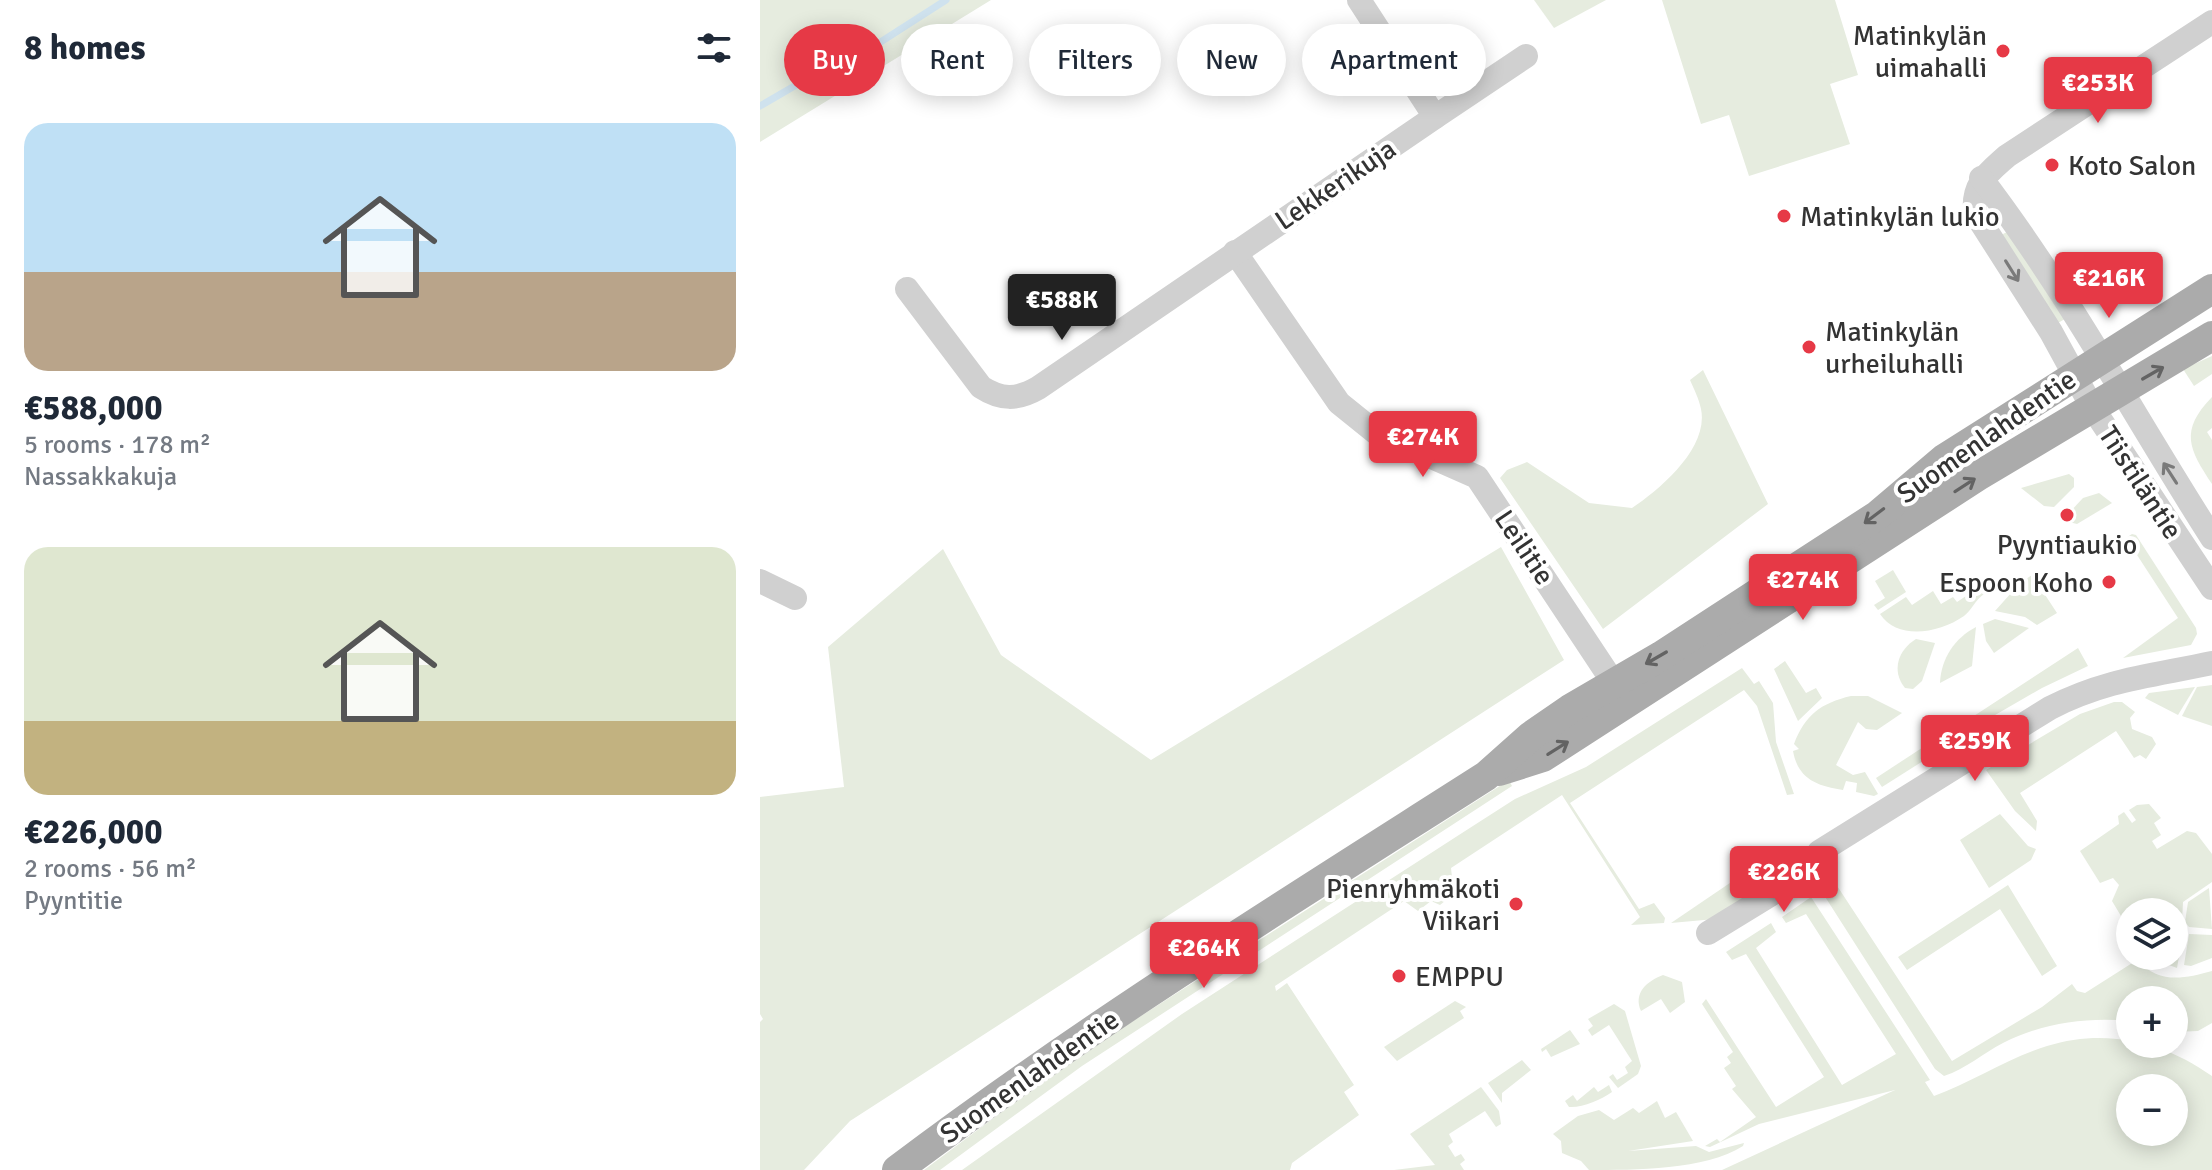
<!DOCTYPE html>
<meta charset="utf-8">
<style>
body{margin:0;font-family:Signika,sans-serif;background:#f6f6f7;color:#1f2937;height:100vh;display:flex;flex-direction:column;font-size:30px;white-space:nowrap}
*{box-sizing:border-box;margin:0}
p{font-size:26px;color:#747a83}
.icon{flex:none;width:44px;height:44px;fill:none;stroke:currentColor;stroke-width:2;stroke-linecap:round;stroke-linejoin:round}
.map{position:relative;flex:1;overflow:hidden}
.side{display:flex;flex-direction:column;background:#fff;width:760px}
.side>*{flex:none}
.guide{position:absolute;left:24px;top:24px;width:760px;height:72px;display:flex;gap:16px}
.buttons{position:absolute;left:1356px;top:898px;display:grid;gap:16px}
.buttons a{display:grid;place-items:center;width:72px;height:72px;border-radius:50%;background:#fff;box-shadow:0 4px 20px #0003;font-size:40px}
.price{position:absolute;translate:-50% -68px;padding:0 18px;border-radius:8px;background:#e63946;color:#fff;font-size:26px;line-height:52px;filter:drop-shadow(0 2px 4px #0008)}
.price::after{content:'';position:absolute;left:50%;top:48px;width:24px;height:18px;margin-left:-12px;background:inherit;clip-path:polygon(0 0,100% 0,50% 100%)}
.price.active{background:#222;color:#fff}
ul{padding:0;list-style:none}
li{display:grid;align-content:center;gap:16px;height:424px;padding:0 24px}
li span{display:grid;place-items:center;height:248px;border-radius:24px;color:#555}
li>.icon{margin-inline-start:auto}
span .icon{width:144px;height:144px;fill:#fffc;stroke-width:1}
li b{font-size:34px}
h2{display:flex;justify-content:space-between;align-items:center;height:96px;padding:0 24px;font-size:34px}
.tag{padding:0 28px;border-radius:36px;background:#fff;box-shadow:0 4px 20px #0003;font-size:28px;line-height:72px}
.tag.active{background:#e63946;color:#fff}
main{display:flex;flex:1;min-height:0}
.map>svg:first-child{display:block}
.green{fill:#e6ecdf;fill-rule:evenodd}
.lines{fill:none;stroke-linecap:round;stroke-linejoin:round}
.stream{stroke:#cfe2ee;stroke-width:7}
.minor{stroke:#d0d0d0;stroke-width:24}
.major{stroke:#ababab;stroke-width:30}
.oneway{stroke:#7a7a7a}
.oneway2{stroke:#636363}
.poi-dot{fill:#e63946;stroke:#fff;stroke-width:3}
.labels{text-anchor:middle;stroke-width:8;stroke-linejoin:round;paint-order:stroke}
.poi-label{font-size:28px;fill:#333;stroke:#fff;text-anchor:start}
.street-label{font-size:28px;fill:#333;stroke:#fff}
</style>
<main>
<section class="side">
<h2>8 homes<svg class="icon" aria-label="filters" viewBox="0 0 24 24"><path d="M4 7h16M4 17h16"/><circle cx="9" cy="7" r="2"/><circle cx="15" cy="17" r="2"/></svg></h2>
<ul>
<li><span style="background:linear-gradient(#bfe0f5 60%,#b9a48a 0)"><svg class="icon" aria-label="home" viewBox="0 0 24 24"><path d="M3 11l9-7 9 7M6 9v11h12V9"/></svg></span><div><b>€588,000</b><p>5 rooms · 178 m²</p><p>Nassakkakuja</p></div></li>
<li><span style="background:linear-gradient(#dfe7d0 70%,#c2b280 0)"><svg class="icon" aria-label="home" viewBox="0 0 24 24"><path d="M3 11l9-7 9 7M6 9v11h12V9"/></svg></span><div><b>€226,000</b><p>2 rooms · 56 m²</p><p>Pyyntitie</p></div></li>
</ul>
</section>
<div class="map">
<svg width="1452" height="1170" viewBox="0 0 1452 1170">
<rect width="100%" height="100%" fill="#fff"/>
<g class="green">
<path d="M0 0H231L0 142Z"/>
<path d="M774 0H846L794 28Z"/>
<path d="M902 0H1075L1098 75 1070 84 1090 144 989 176 969 115 941 124Z"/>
<path d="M1247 232 1305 319 1296 324 1241 235Z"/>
<path d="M1452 356V374L1434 386 1423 369Z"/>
<path d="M943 370 1008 504 843 629 740 478 747 470 767 462 829 503 872 508C900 489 949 448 941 409 939 399 934 389 930 380Z"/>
<path d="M1452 397V428L1447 432 1452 440V484C1429 449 1419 431 1452 397Z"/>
<path d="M1309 474 1314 478V487L1294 507 1284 506 1261 488Z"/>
<path d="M1339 493 1352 503 1317 524 1309 522V513L1323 498Z"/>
<path d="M1372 534 1376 535 1436 628 1437 634 1431 645 1363 658 1418 618 1366 538Z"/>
<path d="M741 547 804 660 90 1121 44 1170H0V1022L3 1019 0 1014V797L84 787 68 647 183 549 241 655 391 760Z"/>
<path d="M1133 570 1146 592 1118 610 1114 605 1125 598 1115 581Z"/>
<path d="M1272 575 1297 613 1277 625 1265 617 1235 611 1260 583Z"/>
<path d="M1220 579 1224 594C1214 601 1213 609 1204 616 1178 634 1137 640 1120 614L1146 597 1152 605 1173 591 1181 604 1193 597 1197 602 1215 590 1212 584Z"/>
<path d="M1235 619 1269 628 1234 653 1226 641 1223 624Z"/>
<path d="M1216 627 1212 666 1180 683C1181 658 1195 638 1216 627Z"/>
<path d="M1156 639 1175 643 1162 681 1153 689 1145 688C1131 671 1138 650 1156 639Z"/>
<path d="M1318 648 1328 666 1282 688 1204 733 1199 731 1197 727Z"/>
<path d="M1025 661 1046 693 1056 688 1062 698 1038 721 1014 669Z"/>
<path d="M982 668 994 684 999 681 1013 703 1016 742 1034 794 1027 795 997 706 984 690 810 803 879 909 894 903 905 918 904 923 871 925 880 917 802 795 691 868 692 877 680 886 685 901 680 905 671 901 658 911 644 901 515 986 516 991 527 983 594 1085 584 1092 599 1115 532 1163 530 1170H202L422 1014 702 833 755 799 826 767Z"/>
<path d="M1452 685V726L1422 716 1437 687Z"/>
<path d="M1435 687 1418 715 1385 698 1389 693Z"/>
<path d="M1091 696H1108L1142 713 1117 730 1106 729 1098 722 1076 765 1093 775 1105 772 1118 794 1114 796 1096 792 1097 783 1086 781 1083 790C1057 786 1038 779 1033 751L1039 749 1034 744C1045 715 1061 703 1091 696Z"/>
<path d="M1354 702H1362L1375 712 1370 718 1372 729 1392 737 1396 744 1386 759 1380 755 1374 758 1356 731 1260 793 1277 821 1276 831 1255 811 1226 770 1320 714Z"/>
<path d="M1171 742 1175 748 1181 744 1182 749 1122 787 1116 778Z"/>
<path d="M749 780 752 786 322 1066 180 1170H164L303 1066Z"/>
<path d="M1389 804 1401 818 1394 823 1401 835 1392 841 1397 849 1427 831 1436 833 1452 854V882L1423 902 1422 921 1416 929 1414 912H1370V928L1367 926 1352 901 1359 885 1353 878 1340 883 1320 851 1359 824 1358 816 1364 812 1372 823 1376 820 1369 810 1377 805Z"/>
<path d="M1240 814 1268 846 1276 849 1271 860 1229 888 1200 840Z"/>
<path d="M998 864 1007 872 1009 884 955 919 911 923 992 868 997 877 1003 873Z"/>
<path d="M1068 872 1192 1061 1282 1007 1312 984 1317 991 1325 993 1377 960C1399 984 1423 979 1452 971V1023L1438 1031 1414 1032V1000H1370V1021C1327 1017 1282 1023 1243 1043 1223 1053 1206 1069 1184 1076L1175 1069 1055 881Z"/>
<path d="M1248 885 1297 966 1282 976 1240 909 1147 970 1138 957Z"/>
<path d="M1449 888 1452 929 1429 927 1425 922 1428 902Z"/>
<path d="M1051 897 1170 1080 1165 1082 1174 1096C1212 1082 1248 1058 1287 1046 1345 1028 1403 1041 1452 1076V1170H962L1135 1090 999 1124 950 1147 945 1146 957 1139 960 1142 996 1117 972 1089 976 1086 964 1068 971 1063 967 1057 973 1052 942 1004 946 999 1016 1107 1064 1077 986 954 972 960 966 952 1011 923 1016 932 996 948 1082 1085 1136 1054 1046 914 1026 923 1022 917ZM1370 1088H1414V1132H1370Z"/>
<path d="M1414 934H1423L1417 968 1385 956H1414Z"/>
<path d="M1429 934 1452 935V958L1431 966 1424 965Z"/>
<path d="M903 975 922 982 925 1002 910 1013 901 999 881 1011C873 993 887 981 903 975Z"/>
<path d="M695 1001 706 1007 700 1011 704 1018 637 1061 624 1047Z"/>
<path d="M854 1004 865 1011 881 1066 878 1074 858 1088 849 1077 853 1074 857 1080 868 1073 865 1067 872 1061 849 1025 832 1036 828 1030 833 1026 828 1019Z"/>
<path d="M810 1030 820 1044 791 1057 786 1049 782 1052 781 1049Z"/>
<path d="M762 1060 771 1070 742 1093V1103L728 1083Z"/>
<path d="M849 1085 852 1092C841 1100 822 1108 809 1107L805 1101 813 1095 817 1101 834 1087 838 1092Z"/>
<path d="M721 1087 739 1111 741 1124 736 1127 725 1111 689 1134 693 1142 688 1146 695 1157 701 1154 705 1160 700 1164 704 1170H634L675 1165 650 1134Z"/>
<path d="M897 1101 905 1118 916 1112 933 1141 868 1151 936 1146 949 1152 984 1143 983 1146C945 1170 875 1170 829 1170L821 1161 802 1153 801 1141 793 1134 818 1116 839 1110 854 1120 873 1108 879 1113Z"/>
</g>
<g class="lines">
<path class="stream" d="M0 106 69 66 119 43 186 0"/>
<g class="minor">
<path d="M1452 22 1247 156C1227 174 1212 184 1215 213L1291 332 1332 407 1452 588"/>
<path d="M675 117 766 56"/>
<path d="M1221 178C1308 292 1375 418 1452 538"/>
<path d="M475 252 579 403 615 432 717 477 863 697"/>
<path d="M147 289 221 387C241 400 257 400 278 388L675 117 599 0"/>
<path d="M0 581 35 598"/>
<path d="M948 933 1046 873 1059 852 1290 708C1347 679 1392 676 1452 663"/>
</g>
<g class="major">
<path d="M739 771 783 757 1218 476 1452 336"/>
<path d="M137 1170C325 1028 527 903 726 776L771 736 810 709 901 656 1118 515 1184 459 1452 289"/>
</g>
</g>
<defs><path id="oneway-shaft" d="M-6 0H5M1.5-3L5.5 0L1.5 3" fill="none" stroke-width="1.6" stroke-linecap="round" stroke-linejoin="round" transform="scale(2)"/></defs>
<g class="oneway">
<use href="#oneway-shaft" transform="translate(1252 271) rotate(58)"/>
<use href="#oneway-shaft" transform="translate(1410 473) rotate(-123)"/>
</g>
<g class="oneway2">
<use href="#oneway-shaft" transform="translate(1393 373) rotate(-30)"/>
<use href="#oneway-shaft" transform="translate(1205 485) rotate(-33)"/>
<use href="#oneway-shaft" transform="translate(1114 516) rotate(143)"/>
<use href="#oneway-shaft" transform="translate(896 658) rotate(150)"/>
<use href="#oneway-shaft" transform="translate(798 748) rotate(-32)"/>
</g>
<g class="poi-dot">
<circle cx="1243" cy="51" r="8"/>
<circle cx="1292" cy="165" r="8"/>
<circle cx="1024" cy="216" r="8"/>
<circle cx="1049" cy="347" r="8"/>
<circle cx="1307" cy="515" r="8"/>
<circle cx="1349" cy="582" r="8"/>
<circle cx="756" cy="904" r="8"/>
<circle cx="639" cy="976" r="8"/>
</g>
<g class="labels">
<g class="poi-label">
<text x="1227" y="45" text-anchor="end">Matinkylän<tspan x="1227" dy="32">uimahalli</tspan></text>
<text x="1308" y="175">Koto Salon</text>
<text x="1040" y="226">Matinkylän lukio</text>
<text x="1065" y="341">Matinkylän<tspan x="1065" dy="32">urheiluhalli</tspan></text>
<text x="1307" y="554" text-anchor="middle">Pyyntiaukio</text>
<text x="1333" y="592" text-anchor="end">Espoon Koho</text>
<text x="740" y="898" text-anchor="end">Pienryhmäkoti<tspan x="740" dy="32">Viikari</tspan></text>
<text x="655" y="986">EMPPU</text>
</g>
<g class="street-label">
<text transform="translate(575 184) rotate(-34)" y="10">Lekkerikuja</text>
<text transform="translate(1226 436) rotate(-35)" y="10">Suomenlahdentie</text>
<text transform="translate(1381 482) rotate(57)" y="10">Tiistiläntie</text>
<text transform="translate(765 547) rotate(56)" y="10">Leilitie</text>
<text transform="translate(269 1076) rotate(-35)" y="10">Suomenlahdentie</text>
</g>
</g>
</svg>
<div class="buttons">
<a><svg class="icon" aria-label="layers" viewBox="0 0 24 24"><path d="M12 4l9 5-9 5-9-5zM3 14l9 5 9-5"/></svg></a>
<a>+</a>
<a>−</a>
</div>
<b class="price" style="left:1338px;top:125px">€253K</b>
<b class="price" style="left:1349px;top:320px">€216K</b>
<b class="price active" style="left:302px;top:342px">€588K</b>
<b class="price" style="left:663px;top:479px">€274K</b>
<b class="price" style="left:1043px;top:622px">€274K</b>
<b class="price" style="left:1215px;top:783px">€259K</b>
<b class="price" style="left:1024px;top:914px">€226K</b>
<b class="price" style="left:444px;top:990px">€264K</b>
<div class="guide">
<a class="tag active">Buy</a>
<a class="tag">Rent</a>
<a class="tag">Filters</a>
<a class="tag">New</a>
<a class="tag">Apartment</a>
</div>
</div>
</main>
